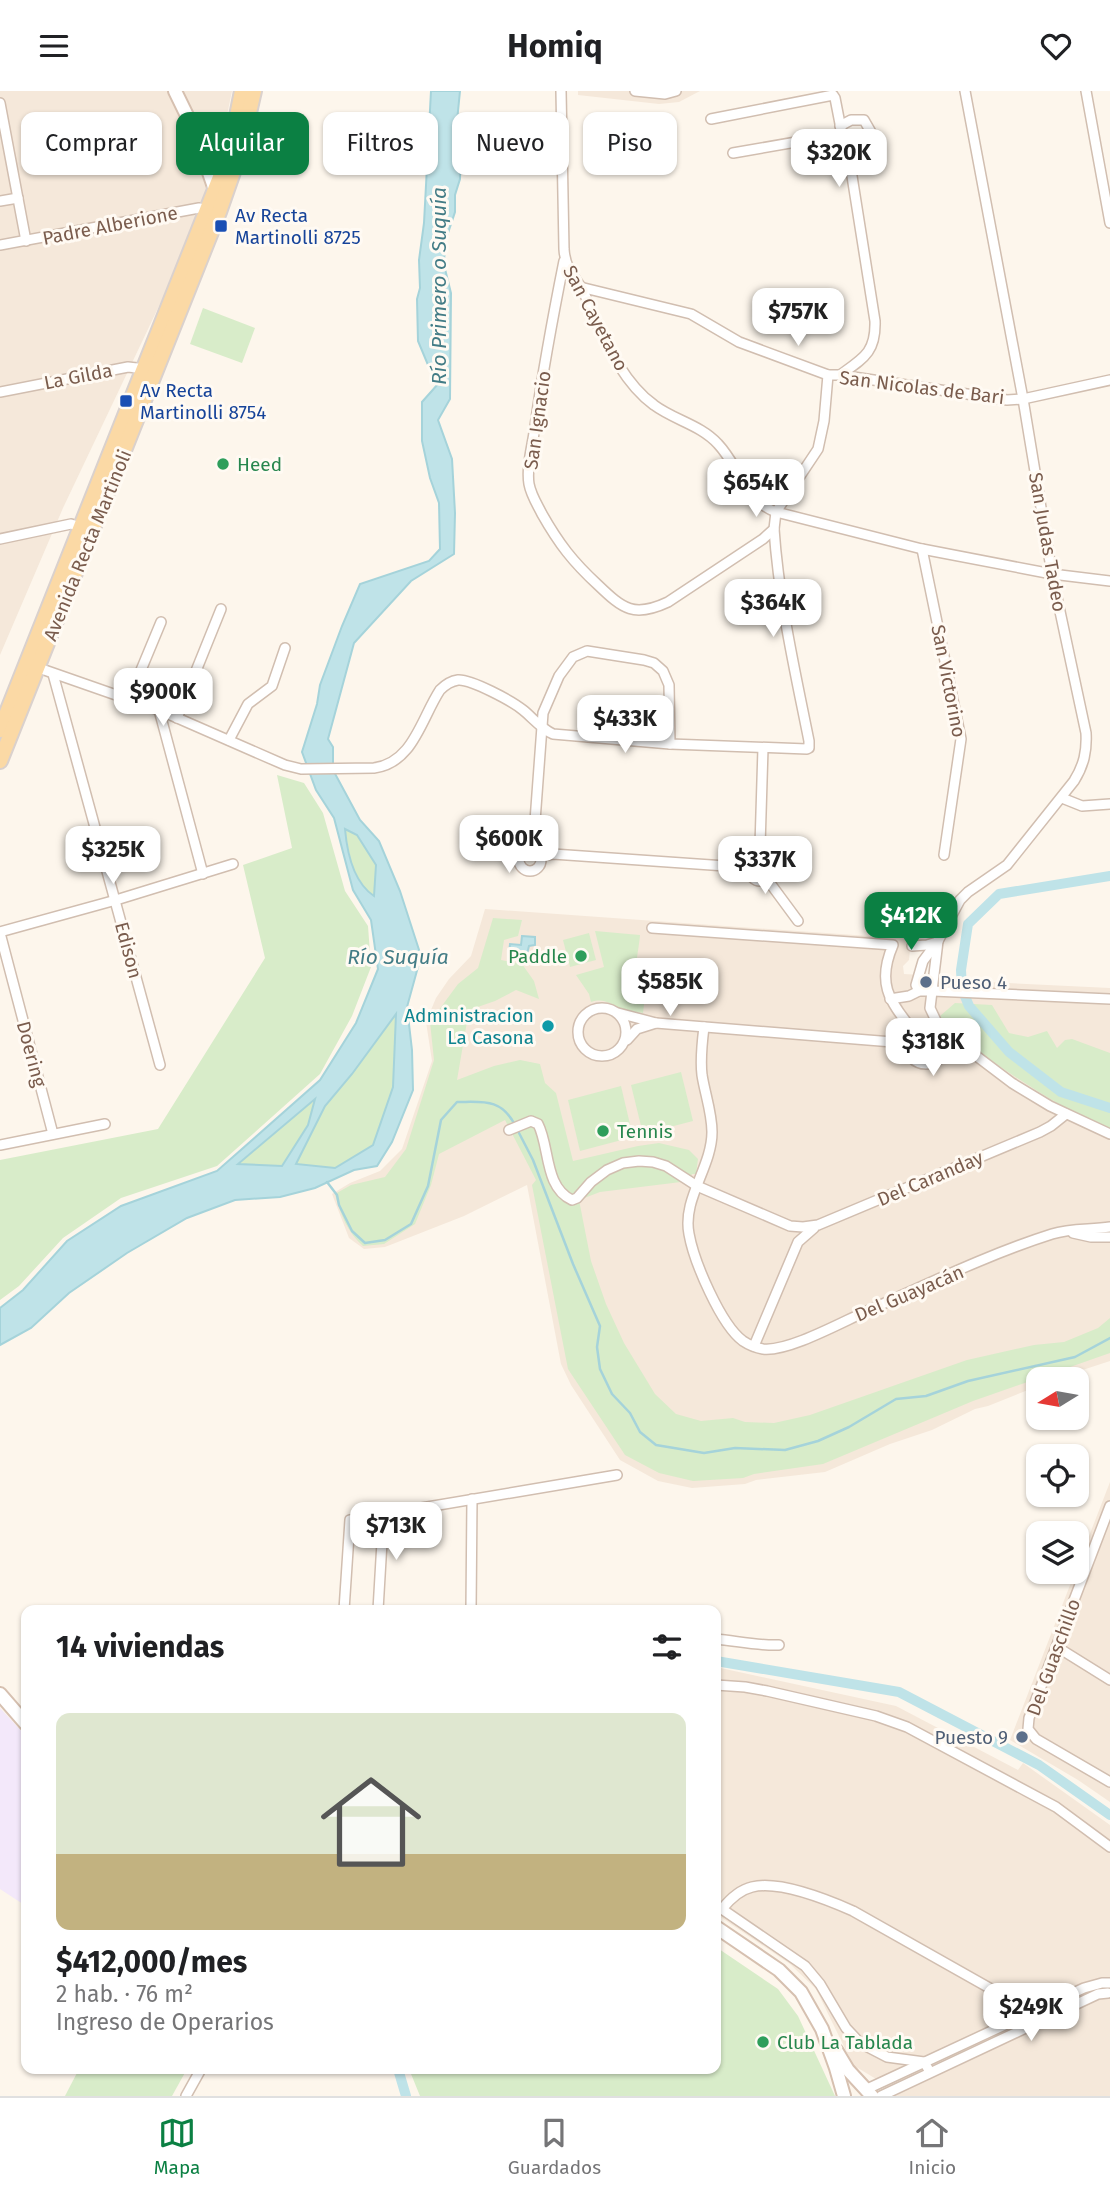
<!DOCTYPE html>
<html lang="es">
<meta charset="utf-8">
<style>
body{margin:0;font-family:"Fira Sans",sans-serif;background:#f2f2f2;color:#202124;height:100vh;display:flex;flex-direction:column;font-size:26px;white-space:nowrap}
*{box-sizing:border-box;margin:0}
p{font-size:23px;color:#757577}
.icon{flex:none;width:38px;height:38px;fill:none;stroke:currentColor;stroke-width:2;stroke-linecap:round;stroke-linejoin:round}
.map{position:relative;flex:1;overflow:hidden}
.drawer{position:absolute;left:21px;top:1514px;width:700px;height:469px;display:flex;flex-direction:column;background:#fff;border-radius:14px;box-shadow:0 2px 5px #0004}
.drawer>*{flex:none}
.banner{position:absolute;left:21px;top:21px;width:700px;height:63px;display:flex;gap:14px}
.needle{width:46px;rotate:259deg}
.buttons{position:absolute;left:1026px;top:1276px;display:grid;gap:14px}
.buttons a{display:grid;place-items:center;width:63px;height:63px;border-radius:14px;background:#fff;box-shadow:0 2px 5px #0004;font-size:35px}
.price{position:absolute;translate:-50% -60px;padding:0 16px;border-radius:14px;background:#fff;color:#222;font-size:23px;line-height:46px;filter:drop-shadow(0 2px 4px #0008)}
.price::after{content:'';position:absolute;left:50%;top:42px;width:21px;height:16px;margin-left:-10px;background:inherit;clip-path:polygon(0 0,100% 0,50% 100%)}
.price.selected{background:#0b8043;color:#fff}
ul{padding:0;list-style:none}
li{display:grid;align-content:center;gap:14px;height:371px;padding:0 35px}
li+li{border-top:2px solid #e0e0e0}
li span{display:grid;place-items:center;height:217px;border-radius:14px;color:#555}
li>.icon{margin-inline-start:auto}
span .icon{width:126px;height:126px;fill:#fffc;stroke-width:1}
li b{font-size:30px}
h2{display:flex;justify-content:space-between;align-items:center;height:84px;padding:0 35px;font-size:30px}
.chip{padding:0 24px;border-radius:14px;background:#fff;box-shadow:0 2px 5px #0004;font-size:24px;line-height:63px}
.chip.selected{background:#0b8043;color:#fff}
header{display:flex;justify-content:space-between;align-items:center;height:91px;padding:0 35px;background:#fff;font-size:32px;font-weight:700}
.tab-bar{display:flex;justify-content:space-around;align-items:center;height:98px;border-top:2px solid #e0e0e0;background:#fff;font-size:19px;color:#757577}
.tab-bar a{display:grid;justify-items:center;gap:4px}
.tab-bar .selected{color:#0b8043}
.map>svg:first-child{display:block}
.residential{fill:#f5e8da}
.education{fill:#f3e8fa}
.green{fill:#d8ecc9}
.water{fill:#bfe3e8;stroke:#a5d3da;stroke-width:2;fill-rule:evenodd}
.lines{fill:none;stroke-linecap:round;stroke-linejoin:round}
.stream{stroke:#a5d3da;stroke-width:2.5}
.canal{stroke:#bfe3e8;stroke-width:10}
.street-casing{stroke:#d1beb0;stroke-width:12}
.secondary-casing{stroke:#d6c0b0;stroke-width:16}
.primary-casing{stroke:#dad1cd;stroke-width:18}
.street{stroke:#fff;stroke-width:9}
.secondary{stroke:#fff;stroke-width:12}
.primary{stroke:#fbd9a5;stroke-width:14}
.transit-dot{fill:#1a4fb4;stroke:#fffaf3;stroke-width:2.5}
.leisure-dot{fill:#2e9e5b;stroke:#fffaf3;stroke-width:2.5}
.service-dot{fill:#5c6f8a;stroke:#fffaf3;stroke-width:2.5}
.culture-dot{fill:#0f9aa8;stroke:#fffaf3;stroke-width:2.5}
.labels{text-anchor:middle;stroke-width:6;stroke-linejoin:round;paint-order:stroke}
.transit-label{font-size:19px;fill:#164399;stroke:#fffaf3;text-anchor:start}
.street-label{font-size:19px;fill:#7a5c4d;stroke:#fffaf3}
.leisure-label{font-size:19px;fill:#27864d;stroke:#fffaf3;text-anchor:start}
.service-label{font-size:19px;fill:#4e5e75;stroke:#fffaf3;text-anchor:start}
.culture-label{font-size:19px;fill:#0d838f;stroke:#fffaf3;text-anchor:end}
.water-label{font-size:21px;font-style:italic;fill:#437c86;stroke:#fffaf3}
</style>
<header><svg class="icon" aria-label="menu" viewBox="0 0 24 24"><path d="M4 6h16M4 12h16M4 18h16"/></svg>Homiq<svg class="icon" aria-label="heart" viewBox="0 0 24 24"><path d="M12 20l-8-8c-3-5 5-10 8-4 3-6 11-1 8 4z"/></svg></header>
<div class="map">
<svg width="1110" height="2005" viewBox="0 0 1110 2005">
<rect width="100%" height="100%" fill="#fdf6ec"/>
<g class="residential">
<path d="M0 0H232L214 88 197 135 63 417 0 564Z"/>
<path d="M578 0H700L679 11 659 13 578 4Z"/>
<path d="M485 818 911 848 909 869 903 875 904 883 957 886 967 890 1110 897V1270L1055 1288H1038V1295L988 1315 975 1318 932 1339 890 1353 825 1381 756 1389 745 1393 692 1397 658 1390 620 1369 571 1294 561 1273 527 1094 464 1125 385 1156 364 1158 349 1147 332 1103 350 1092 380 1080 402 1058 432 970 426 931 436 907 449 888 471 865Z"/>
<path d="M1110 1391V1711L1078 1689 1010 1649Z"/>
<path d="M716 1576 896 1615 1018 1679 1023 1672 1110 1734V2005H889L881 1991 853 1974 816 1898 790 1873 716 1823Z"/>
</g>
<path class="education" d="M0 1617 26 1645V1815L0 1798Z"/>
<g class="green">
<path d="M203 217 255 237 242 272 190 253Z"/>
<path d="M277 684 304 692 323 722 345 800 368 835 371 876 352 925 320 983 217 1075 121 1107 63 1147 19 1195 0 1209V1069L158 1038 265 867 243 774 292 757Z"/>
<path d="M345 738 357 744 376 774 374 805C352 789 349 763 345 738Z"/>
<path d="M493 827 522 829 518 845 504 849 501 869 522 873 534 890 539 908 516 899 495 910 469 919 457 989 494 975 520 969 540 973 545 992 556 1002 573 1070 638 1055 659 1052 689 1059 698 1068 696 1083H692L689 1090 600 1101 579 1109 591 1170 606 1213 624 1252 655 1303 676 1323 701 1330 733 1327 745 1331 774 1332 810 1324 967 1269 1034 1254 1064 1251 1098 1237 1110 1227V1262L973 1310 823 1373 754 1383 743 1387 693 1390 659 1382 625 1364 568 1278 532 1094 536 1089 505 1029 439 1063 431 1094 415 1133 384 1153 363 1155C348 1142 340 1123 335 1103L351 1094 385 1086 406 1058 434 969 430 931 458 893 478 877Z"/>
<path d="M595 840 640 844C639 861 630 886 646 897L643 922C636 921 626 920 619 917 609 912 604 907 591 911L589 903 576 884 604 876Z"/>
<path d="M589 842 596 869 570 876 563 849Z"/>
<path d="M955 912 992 914 1009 942 1028 946 1047 940 1057 957 1065 949 1072 948 1110 962V1038C1062 1019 1021 990 979 961 966 951 947 940 940 925Z"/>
<path d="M397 922 393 996 373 1054 335 1077 295 1073 325 1015 352 983Z"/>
<path d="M681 981 693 1030 643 1043 631 994Z"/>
<path d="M621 995 633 1046 580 1060 568 1009Z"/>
<path d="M315 1007 308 1034 282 1075 238 1073Z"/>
<path d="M716 1856 778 1898 798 1925 835 2005H420L409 1978H716Z"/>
<path d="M79 1978H187L172 2005H65Z"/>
</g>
<g class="water">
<path d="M431 0H460L457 30 461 59 460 88 455 104V121L445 151 444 174 451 202 450 308 438 329 452 368 455 422 454 463 411 490 354 552 328 648 333 656V679L360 729 379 750 400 800 421 865 407 916 412 959 413 999 392 1051 377 1075 354 1079 315 1097 280 1106 235 1109 187 1127 127 1162 69 1202 31 1237 0 1254V1217L23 1199 67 1150 121 1115 217 1080 320 989 356 932 378 878 371 829 353 799 334 727 316 699 302 661 317 613 320 594 342 535 360 493 429 470 440 458 439 412 430 387 422 350V311L438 293 439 274H428L418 250 417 208 420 197 419 169 424 132ZM345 738 357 744 376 774 374 805C353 791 347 761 345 738ZM396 923 393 996 373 1054 335 1077 296 1073 325 1015 352 983ZM315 1008 308 1034 282 1075 238 1073Z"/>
<path d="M522 845 535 846V854L529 855 527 863 509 862 510 853 521 854Z"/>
</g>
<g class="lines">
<g class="stream">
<path d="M518 1040 533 1069 573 1173 600 1235 597 1256 600 1278 612 1303 630 1322 640 1341 656 1354 704 1362 735 1357 785 1359 818 1350 849 1336 896 1308 926 1305 968 1290 1075 1266 1110 1247"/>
<path d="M327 1091 337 1104 339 1114 352 1140 365 1152 385 1149 411 1133 428 1095 441 1029 457 1011C483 1011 501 1007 515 1034"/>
</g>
<g class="canal">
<path d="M1110 785 999 803 968 833 961 879 962 898 969 915 1009 961 1061 1001 1110 1017"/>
<path d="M716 1570 899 1601 1039 1674 1110 1724"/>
<path d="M398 1978 406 2005"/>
</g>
<defs>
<g id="street">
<path d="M561 0 564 158C565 175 572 183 581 196 586 205 590 216 594 226 608 257 626 294 654 314 674 329 701 334 718 353 738 374 747 411 776 421L922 458 1052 483 1110 490"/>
<path d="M635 0 665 3 676 0"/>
<path d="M1086 0 1110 132"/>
<path d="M0 12 26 150"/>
<path d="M711 28 833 4 835 7 842 43 848 60 875 230C876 261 864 267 840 284"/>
<path d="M840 35 851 29H864L872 43C868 56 861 58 848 60"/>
<path d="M733 62 842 43"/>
<path d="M0 110 18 107"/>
<path d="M0 154 199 117 212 119"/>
<path d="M564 170C553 225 543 279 535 335 533 353 526 375 529 393 531 404 537 413 542 423 559 453 573 471 598 494 623 518 634 527 668 511L763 448 774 438 776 421 818 358 824 330 828 284"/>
<path d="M580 196 691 223 739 251 828 284H840L1007 309 1023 308 1110 289"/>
<path d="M0 301 128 276 146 278"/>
<path d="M0 448 71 433 84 437"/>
<path d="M922 458 961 648 944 764"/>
<path d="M33 575 159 619 285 674 301 678 374 677C413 672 421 628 440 599 445 594 451 590 458 589 471 588 512 610 523 619 533 627 540 637 553 643L670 653 807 658 809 657V650C795 580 779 510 774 438"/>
<path d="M53 583 160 974"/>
<path d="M129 608 161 531"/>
<path d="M159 619 203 783"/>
<path d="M177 627 221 518"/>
<path d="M229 649 248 613 272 595 285 557"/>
<path d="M1062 707 1082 715 1110 713"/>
<path d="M533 757 543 622 559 585 573 566 587 560 644 569 654 572 663 580 669 594 670 653"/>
<circle cx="530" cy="769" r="11"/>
<path d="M541 765 553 763 740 776 750 780"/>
<circle cx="760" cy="780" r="10"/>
<path d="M761 770 760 755 763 657"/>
<path d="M767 788 798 830"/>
<path d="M652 837 893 854C877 891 888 909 912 938"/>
<path d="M0 841 116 809 233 773"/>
<path d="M0 842 53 1043"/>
<path d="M938 850 930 917 939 936"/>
<path d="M912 855 927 854 937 851"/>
<path d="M919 900 916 894 923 870 938 850 960 809 968 801 1007 774 1074 690C1084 674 1087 660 1086 642L1052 483 1023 308 965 0"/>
<path d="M890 908 909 905 919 900H933L1110 908"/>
<circle cx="602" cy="941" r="24"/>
<path d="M618 922 656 932 637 938 627 949"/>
<path d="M656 932 905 952"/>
<circle cx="926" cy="953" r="20"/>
<path d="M704 936C702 952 700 968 702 984 705 1003 712 1022 712 1041 712 1076 682 1108 689 1143 694 1171 721 1234 743 1250 749 1254 757 1257 763 1258 788 1261 842 1231 867 1220 928 1193 989 1163 1052 1143 1071 1137 1091 1139 1110 1136"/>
<path d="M942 939 1012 992 1050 1015 1110 1043"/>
<path d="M509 1039 531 1030 538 1033C550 1056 544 1096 572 1109L577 1107 591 1091 607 1079 623 1072 639 1070 653 1071 666 1075 697 1095 790 1135 803 1136 818 1134 1040 1041 1051 1035 1066 1023"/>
<path d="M0 1054 105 1033"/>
<path d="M1073 1142 1091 1146H1110"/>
<path d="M754 1255 798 1151 814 1137"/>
<path d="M1110 1415 1029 1627 1028 1638 1036 1648 1110 1691"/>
<path d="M344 1519 350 1429 617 1384"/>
<path d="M378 1519 382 1451 379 1424"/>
<path d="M471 1519 472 1408"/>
<path d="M716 1548C737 1550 758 1555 779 1554"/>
<path d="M1057 1556 1110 1589"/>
<path d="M716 1594 745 1596 767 1600 876 1625 907 1636 1056 1716 1110 1756"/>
<path d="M716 1814 805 1875 820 1893 846 1937 860 1952 887 1966 924 1971 930 1981"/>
<path d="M722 1818C730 1808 739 1799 752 1796 780 1789 828 1809 853 1820L1023 1916 1049 1927"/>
<path d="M867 1998 1084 1897 1102 1892H1110"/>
<path d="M186 2005 201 1978"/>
<path d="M881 2005 1081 1911 1098 1903 1108 1902"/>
</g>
<g id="secondary">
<path d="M175 0 195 41 215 99 219 101"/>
<path d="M0 1603 26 1633"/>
<path d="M716 1836 779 1879 801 1901 822 1938 836 1977 844 2005"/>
<path d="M836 1959 848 1979 872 2005"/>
</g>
<g id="primary">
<path d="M0 639 220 86 234 40 242 0"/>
<path d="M0 670 219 121 240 61 254 0"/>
</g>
</defs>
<use href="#street" class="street-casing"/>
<use href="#secondary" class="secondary-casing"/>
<use href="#primary" class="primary-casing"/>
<use href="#street" class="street"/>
<use href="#secondary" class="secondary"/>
<use href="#primary" class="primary"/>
</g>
<g class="transit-dot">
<rect x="214" y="128" width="14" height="14" rx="3.5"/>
<rect x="119" y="303" width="14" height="14" rx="3.5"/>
</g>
<g class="leisure-dot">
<circle cx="223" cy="373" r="7"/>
<circle cx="581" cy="865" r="7"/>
<circle cx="603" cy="1040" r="7"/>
<circle cx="763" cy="1951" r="7"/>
</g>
<g class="service-dot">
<circle cx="926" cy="891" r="7"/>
<circle cx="1022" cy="1646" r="7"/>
</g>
<circle class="culture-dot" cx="548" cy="935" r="7"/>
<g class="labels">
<g class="transit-label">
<text x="235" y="131">Av Recta<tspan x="235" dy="22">Martinolli 8725</tspan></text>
<text x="140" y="306">Av Recta<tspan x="140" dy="22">Martinolli 8754</tspan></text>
</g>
<g class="street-label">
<text transform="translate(110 134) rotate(-11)" y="7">Padre Alberione</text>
<text transform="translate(596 227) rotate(62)" y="7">San Cayetano</text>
<text transform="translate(78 285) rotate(-11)" y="7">La Gilda</text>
<text transform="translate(922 296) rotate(7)" y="7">San Nicolas de Bari</text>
<text transform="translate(537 329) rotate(-82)" y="7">San Ignacio</text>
<text transform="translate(1048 451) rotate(80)" y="7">San Judas Tadeo</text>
<text transform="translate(87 454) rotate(-68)" y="7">Avenida Recta Martinoli</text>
<text transform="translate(949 590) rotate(79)" y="7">San Victorino</text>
<text transform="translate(129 859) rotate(75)" y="7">Edison</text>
<text transform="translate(32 963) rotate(75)" y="7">Doering</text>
<text transform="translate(930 1087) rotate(-23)" y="7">Del Caranday</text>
<text transform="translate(909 1202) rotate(-23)" y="7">Del Guayacán</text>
<text transform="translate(1053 1566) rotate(-70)" y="7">Del Guaschillo</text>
</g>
<g class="leisure-label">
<text x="237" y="380">Heed</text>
<text x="567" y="872" text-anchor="end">Paddle</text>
<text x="617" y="1047">Tennis</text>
<text x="777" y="1958">Club La Tablada</text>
</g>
<g class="service-label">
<text x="940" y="898">Pueso 4</text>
<text x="1008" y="1653" text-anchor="end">Puesto 9</text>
</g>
<g class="culture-label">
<text x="534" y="931">Administracion<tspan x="534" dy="22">La Casona</tspan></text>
</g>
<g class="water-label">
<text transform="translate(439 195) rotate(-90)" y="7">Río Primero o Suquía</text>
<text x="398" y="873">Río Suquía</text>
</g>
</g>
</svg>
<div class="buttons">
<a><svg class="needle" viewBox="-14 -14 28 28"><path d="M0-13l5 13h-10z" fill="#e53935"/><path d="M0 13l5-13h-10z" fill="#757577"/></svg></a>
<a><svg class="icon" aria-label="locate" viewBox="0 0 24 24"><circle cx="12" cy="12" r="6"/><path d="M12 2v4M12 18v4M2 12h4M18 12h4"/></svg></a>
<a><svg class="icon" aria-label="layers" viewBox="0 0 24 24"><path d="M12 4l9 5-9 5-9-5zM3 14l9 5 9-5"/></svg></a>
</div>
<b class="price" style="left:839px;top:98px">$320K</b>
<b class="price" style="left:798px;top:257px">$757K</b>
<b class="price" style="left:756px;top:428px">$654K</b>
<b class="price" style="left:773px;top:548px">$364K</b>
<b class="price" style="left:163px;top:637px">$900K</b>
<b class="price" style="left:625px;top:664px">$433K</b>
<b class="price" style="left:509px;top:784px">$600K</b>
<b class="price" style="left:113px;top:795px">$325K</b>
<b class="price" style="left:765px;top:805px">$337K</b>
<b class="price selected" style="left:911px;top:861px">$412K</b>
<b class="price" style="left:670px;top:927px">$585K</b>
<b class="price" style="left:933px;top:987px">$318K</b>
<b class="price" style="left:396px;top:1471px">$713K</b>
<b class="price" style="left:1031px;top:1952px">$249K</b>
<div class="banner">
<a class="chip">Comprar</a>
<a class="chip selected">Alquilar</a>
<a class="chip">Filtros</a>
<a class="chip">Nuevo</a>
<a class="chip">Piso</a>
</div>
<section class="drawer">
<h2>14 viviendas<svg class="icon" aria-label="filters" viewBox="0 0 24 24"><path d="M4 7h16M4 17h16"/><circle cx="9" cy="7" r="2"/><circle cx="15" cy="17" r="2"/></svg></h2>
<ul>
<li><span style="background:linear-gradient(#dfe7d0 65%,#c2b280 0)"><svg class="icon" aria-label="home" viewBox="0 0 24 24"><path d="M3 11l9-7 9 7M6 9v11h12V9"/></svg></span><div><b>$412,000/mes</b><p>2 hab. · 76 m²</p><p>Ingreso de Operarios</p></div></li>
</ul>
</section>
</div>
<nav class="tab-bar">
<a class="selected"><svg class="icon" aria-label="map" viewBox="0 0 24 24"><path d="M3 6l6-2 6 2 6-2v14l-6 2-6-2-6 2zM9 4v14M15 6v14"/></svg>Mapa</a>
<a><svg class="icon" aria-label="saved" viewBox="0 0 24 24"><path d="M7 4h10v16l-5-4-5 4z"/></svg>Guardados</a>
<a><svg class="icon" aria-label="home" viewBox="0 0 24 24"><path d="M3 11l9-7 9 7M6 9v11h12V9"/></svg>Inicio</a>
</nav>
